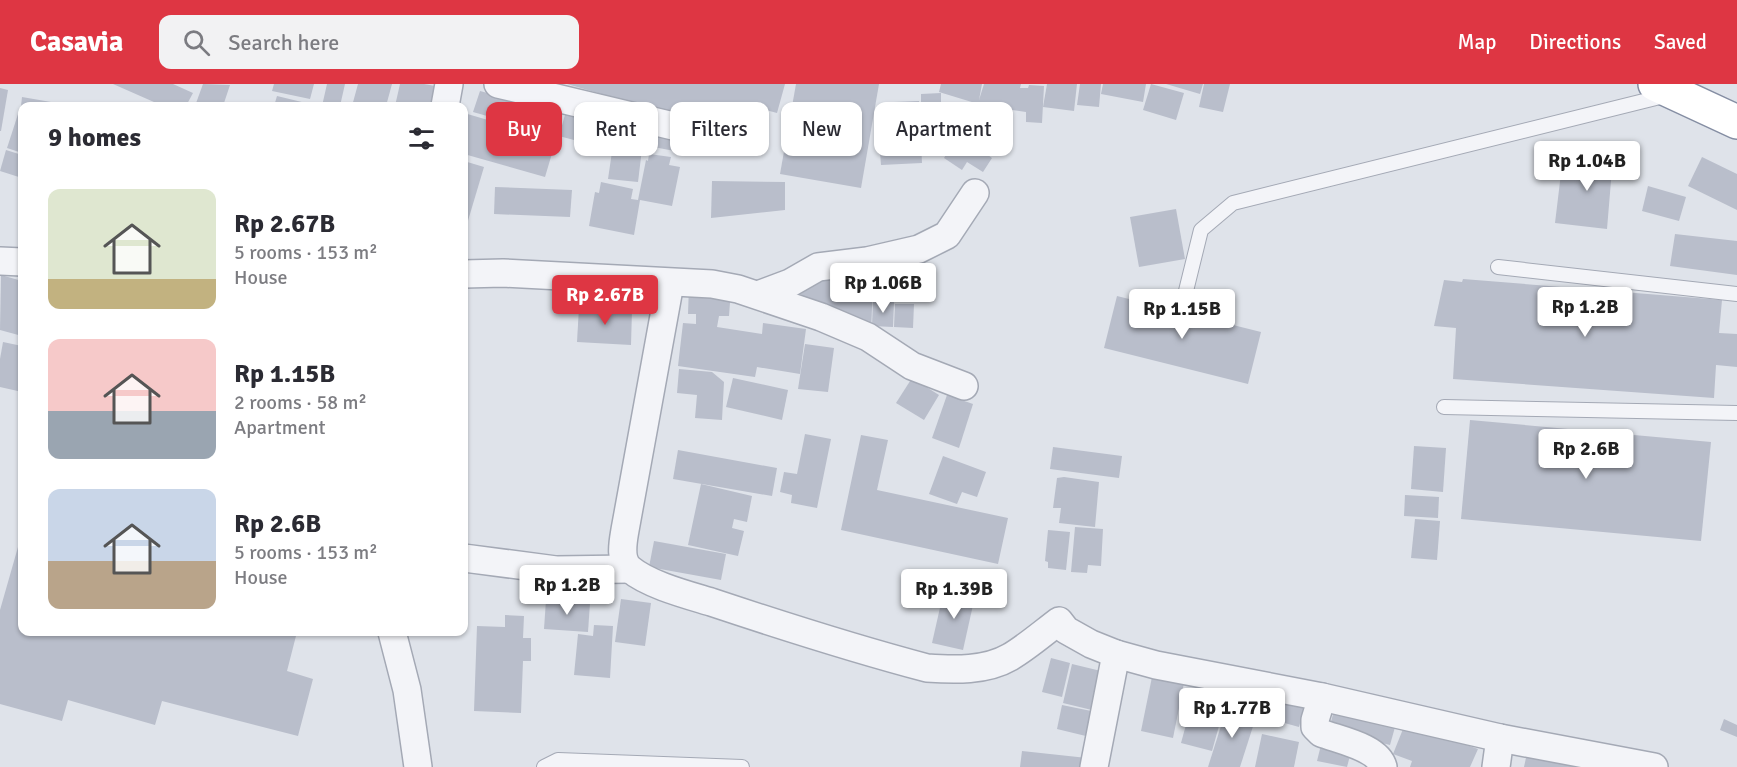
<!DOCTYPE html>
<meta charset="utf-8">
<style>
body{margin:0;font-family:Signika,sans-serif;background:#f2f2f3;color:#2b2b33;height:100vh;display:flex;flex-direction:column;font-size:22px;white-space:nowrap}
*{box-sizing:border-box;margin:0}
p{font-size:20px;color:#7c7c81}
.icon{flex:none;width:33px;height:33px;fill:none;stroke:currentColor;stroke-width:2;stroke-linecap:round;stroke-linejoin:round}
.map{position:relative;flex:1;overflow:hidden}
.panel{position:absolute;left:18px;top:18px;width:450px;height:534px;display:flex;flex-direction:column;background:#fff;border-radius:12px;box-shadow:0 2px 4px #0004}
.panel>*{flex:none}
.guide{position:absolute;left:486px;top:18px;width:570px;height:54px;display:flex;gap:12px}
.price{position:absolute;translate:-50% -51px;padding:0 14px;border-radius:6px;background:#fff;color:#222;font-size:20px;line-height:39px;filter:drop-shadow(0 2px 3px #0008)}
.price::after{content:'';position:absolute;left:50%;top:36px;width:18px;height:14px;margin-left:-9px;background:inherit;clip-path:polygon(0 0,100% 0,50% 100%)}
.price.active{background:#de3643;color:#fff}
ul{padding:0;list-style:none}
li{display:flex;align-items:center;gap:18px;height:150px;padding:0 30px}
li span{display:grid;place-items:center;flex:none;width:168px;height:120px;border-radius:12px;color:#555}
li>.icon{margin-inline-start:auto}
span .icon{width:72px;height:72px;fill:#fffc;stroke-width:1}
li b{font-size:26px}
h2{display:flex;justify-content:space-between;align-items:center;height:72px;padding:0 30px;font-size:26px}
.pill{padding:0 21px;border-radius:12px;background:#fff;box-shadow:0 2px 4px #0004;font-size:21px;line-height:54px}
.pill.active{background:#de3643;color:#fff}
header{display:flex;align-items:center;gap:36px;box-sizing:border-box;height:84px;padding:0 30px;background:#de3643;color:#fff}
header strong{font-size:28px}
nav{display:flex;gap:33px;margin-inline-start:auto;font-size:21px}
.search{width:420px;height:54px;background:#f2f2f3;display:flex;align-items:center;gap:15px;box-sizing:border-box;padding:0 21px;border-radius:12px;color:#7c7c81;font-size:22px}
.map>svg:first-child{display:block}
.building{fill:#b9becb}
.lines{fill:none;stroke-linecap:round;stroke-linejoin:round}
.lane-casing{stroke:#a4a9b5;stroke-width:16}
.street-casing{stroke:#a4a9b5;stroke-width:30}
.highway-casing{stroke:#858ea3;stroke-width:36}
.lane{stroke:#f3f4f8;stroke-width:14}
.street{stroke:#f3f4f8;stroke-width:27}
.highway{stroke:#fff;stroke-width:33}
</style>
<header>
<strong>Casavia</strong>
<div class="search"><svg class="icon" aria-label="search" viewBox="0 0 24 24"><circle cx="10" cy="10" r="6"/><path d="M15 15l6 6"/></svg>Search here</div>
<nav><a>Map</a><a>Directions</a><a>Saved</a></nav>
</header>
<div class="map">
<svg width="1737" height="683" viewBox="0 0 1737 683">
<rect width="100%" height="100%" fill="#dfe3ea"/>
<g class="building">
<path d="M113 0H173L193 9 186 22H163Z"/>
<path d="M203 0 230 1 223 22H195Z"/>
<path d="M274 0H314L310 15 272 7Z"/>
<path d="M327 0H345L340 22H322Z"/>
<path d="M358 0H392L386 22H352Z"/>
<path d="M400 0H424L435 2 431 22H395Z"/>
<path d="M567 0H785L777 29 751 22 743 51Z"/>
<path d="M796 0H879L861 104 780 90Z"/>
<path d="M941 0H982L979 16 984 0H1021L1020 4H1028L1029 1 1044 2 1042 39 1026 38V28L1012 26 1011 30 939 8Z"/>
<path d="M1047 0H1077L1074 27 1043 23Z"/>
<path d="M1080 0H1101L1099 23 1077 21Z"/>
<path d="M1103 0H1146L1143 18 1101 10Z"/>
<path d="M1151 0 1184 9 1176 36 1143 26Z"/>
<path d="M1166 0H1203L1200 10Z"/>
<path d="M1204 0H1230L1223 28 1199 23Z"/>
<path d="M0 4 8 6 1 47H0Z"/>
<path d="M480 7 547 25 540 47 473 28Z"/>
<path d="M941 9V58L921 59 922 79 881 81 879 55H895L894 18 919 17 921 44V10Z"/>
<path d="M277 12 310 20 309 22H274Z"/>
<path d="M22 13 51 18V22H21Z"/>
<path d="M568 20 698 58 695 71 602 53 600 63 559 52Z"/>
<path d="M20 24 22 25V69L7 64Z"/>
<path d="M464 29 556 56 545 93 464 70Z"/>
<path d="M970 36 995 51 985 69 992 74 983 88 967 78 962 86 944 74 958 52 960 53Z"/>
<path d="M613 61 642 65 638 98 608 95Z"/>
<path d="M6 66 22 71V94L0 87Z"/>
<path d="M1603 66 1615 68 1617 71 1615 85H1612L1607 145 1555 139 1562 81 1587 83 1588 68 1603 69Z"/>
<path d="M649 70 671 73 669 81 680 83 672 122 640 116 634 151 589 142 595 108 599 109 601 98 633 105 631 115 638 116 646 76 648 77Z"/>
<path d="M1702 73 1737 90V126L1688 102Z"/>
<path d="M464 77 484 83 467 140 464 139Z"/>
<path d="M712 97 785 98V126L711 134Z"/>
<path d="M1648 102 1686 113 1679 137 1642 127Z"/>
<path d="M495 103 572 106 570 133 494 130Z"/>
<path d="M1176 125 1185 175 1139 183 1130 133Z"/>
<path d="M1675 150 1737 157V191L1670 182Z"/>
<path d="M877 177 915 180 913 216 875 213Z"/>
<path d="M1 191 22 197V252L0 246Z"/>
<path d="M822 193 873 196 871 250 801 215 802 194Z"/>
<path d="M1463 195 1722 216 1719 249 1737 250V283L1716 281 1714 314 1453 295 1456 244 1434 242 1444 196 1462 198Z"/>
<path d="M689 201 731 205 729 232H719L717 243 762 250 763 239 806 245 800 290 757 283 755 293 678 282 683 239 696 240V230H688Z"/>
<path d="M1117 212 1261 248 1248 300 1104 264Z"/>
<path d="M873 217 894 218 893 243 872 242Z"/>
<path d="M895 220H914L913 244 894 243Z"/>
<path d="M579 223 632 226 631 261 577 258Z"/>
<path d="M3 258 22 262V308L0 303V275Z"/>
<path d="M805 260 834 264 828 308 798 305Z"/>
<path d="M679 285 712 288 724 298 722 336 695 334 697 311 677 309Z"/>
<path d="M733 294 788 306 782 336 726 323Z"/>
<path d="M912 294 939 311 924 336 896 319Z"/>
<path d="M947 311 973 320 959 364 932 354Z"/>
<path d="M1470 336 1711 358 1701 457 1461 435Z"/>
<path d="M805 350 831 355 817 424 791 419 792 411 780 408 784 388 797 390Z"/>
<path d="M861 351 888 356 877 406 1008 434 998 480 841 446Z"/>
<path d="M1414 362 1446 364 1443 408 1411 405Z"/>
<path d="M1053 363 1122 372 1119 394 1050 385Z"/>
<path d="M678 366 777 384 772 412 673 395Z"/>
<path d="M943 372 986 388 977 413 962 408 957 420 929 410Z"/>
<path d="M1064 393 1099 398 1095 443 1059 439 1061 424H1053L1057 394Z"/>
<path d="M701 400 752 412 747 438 734 435 732 444 744 447 738 472 688 461Z"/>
<path d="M1405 411 1439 413 1438 434 1404 432Z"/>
<path d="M1415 435 1440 437 1437 476 1411 474Z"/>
<path d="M1075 443 1103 445 1101 482 1088 481 1087 489 1071 488Z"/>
<path d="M1048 446 1070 448 1066 486 1048 484V478L1045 477Z"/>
<path d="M22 449V548H297L287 587 313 595 298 652 162 617 155 641 68 616 62 637 0 620V526Z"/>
<path d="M654 457 726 470 721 496 649 483Z"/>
<path d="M944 506 975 512 963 566 932 559Z"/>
<path d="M621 515 651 519 645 562 615 558Z"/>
<path d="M546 516 590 519 588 548 544 545Z"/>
<path d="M505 531 524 532 523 554H531V577H523L521 629 474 627 477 542 505 543Z"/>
<path d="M594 541 613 542 610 594 574 591 578 550 593 552Z"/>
<path d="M1051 574 1070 579 1062 613 1042 608Z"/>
<path d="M1072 580 1105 588 1096 627 1063 619Z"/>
<path d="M1152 593 1184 599 1173 654 1141 647Z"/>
<path d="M1244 607 1262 609 1260 623H1248L1249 618 1243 617Z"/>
<path d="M1273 611 1305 621 1299 643 1266 634Z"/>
<path d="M1193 615 1224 624 1212 667 1181 659Z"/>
<path d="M1062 621 1096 628 1090 653 1057 645Z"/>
<path d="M1335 622 1397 636 1390 661 1329 646Z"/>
<path d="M1227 623 1256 633 1240 683H1208Z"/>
<path d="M1407 635 1426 646 1478 665 1470 683H1410L1412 677 1393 670Z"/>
<path d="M1724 635 1737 641V653L1720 646Z"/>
<path d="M1262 650 1299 658 1294 683H1255Z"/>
<path d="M1322 657 1352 664 1347 683 1317 677Z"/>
<path d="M1022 667 1087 674 1086 683H1020Z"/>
<path d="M1527 669 1594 683H1524Z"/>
</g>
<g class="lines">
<defs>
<g id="lane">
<path d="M1498 183 1737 210"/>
<path d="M1184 215 1201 146 1233 119 1668 11"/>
<path d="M1444 323 1737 329"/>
<path d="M544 683 558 676 742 683"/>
</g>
<g id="street">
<path d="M498 0 694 47"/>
<path d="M445 22 449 0"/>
<path d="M0 177 22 178"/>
<path d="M464 190 503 189 712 200 738 205 821 233 868 253 912 282 964 302"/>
<path d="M670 199 625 446C623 458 619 476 630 485 649 501 688 511 711 518 783 542 855 565 927 584 954 586 986 587 1010 573 1027 563 1043 549 1059 537L1066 546 1091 560 1116 570 1156 581 1322 613 1500 654 1654 683"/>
<path d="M758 211 790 199 818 183 867 177 919 165 947 151 975 109"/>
<path d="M464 474 556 486 629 485"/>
<path d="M392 548 407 606 418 683"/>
<path d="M1322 613 1315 636V643L1321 649C1339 656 1378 663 1383 683"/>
<path d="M1094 683 1116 570"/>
<path d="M1496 683 1500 654"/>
</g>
<path id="highway" d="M1655 0 1737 38"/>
</defs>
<use href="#lane" class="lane-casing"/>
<use href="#street" class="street-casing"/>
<use href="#highway" class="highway-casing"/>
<use href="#lane" class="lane"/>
<use href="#street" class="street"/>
<use href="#highway" class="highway"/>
</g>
</svg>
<b class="price" style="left:1587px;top:108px">Rp 1.04B</b>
<b class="price" style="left:883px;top:230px">Rp 1.06B</b>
<b class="price active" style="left:605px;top:242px">Rp 2.67B</b>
<b class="price" style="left:1585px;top:254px">Rp 1.2B</b>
<b class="price" style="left:1182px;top:256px">Rp 1.15B</b>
<b class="price" style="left:1586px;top:396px">Rp 2.6B</b>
<b class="price" style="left:567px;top:532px">Rp 1.2B</b>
<b class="price" style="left:954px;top:536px">Rp 1.39B</b>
<b class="price" style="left:1232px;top:655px">Rp 1.77B</b>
<div class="guide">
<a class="pill active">Buy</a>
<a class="pill">Rent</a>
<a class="pill">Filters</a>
<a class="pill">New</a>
<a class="pill">Apartment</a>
</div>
<section class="panel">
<h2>9 homes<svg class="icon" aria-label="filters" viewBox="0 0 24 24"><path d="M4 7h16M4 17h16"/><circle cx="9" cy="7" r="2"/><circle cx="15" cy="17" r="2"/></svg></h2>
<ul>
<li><span style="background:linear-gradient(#dfe7d0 75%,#c2b280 0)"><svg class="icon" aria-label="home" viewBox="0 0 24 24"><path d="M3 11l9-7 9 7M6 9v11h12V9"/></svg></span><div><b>Rp 2.67B</b><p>5 rooms · 153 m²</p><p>House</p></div></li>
<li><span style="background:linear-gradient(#f6c9c9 60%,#9aa5b1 0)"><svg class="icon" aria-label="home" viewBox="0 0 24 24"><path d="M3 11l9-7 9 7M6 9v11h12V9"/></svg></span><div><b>Rp 1.15B</b><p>2 rooms · 58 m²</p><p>Apartment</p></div></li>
<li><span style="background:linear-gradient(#c9d6e8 60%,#b9a48a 0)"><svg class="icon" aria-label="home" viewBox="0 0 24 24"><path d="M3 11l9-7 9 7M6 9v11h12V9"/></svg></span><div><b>Rp 2.6B</b><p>5 rooms · 153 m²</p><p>House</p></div></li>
</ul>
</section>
</div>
